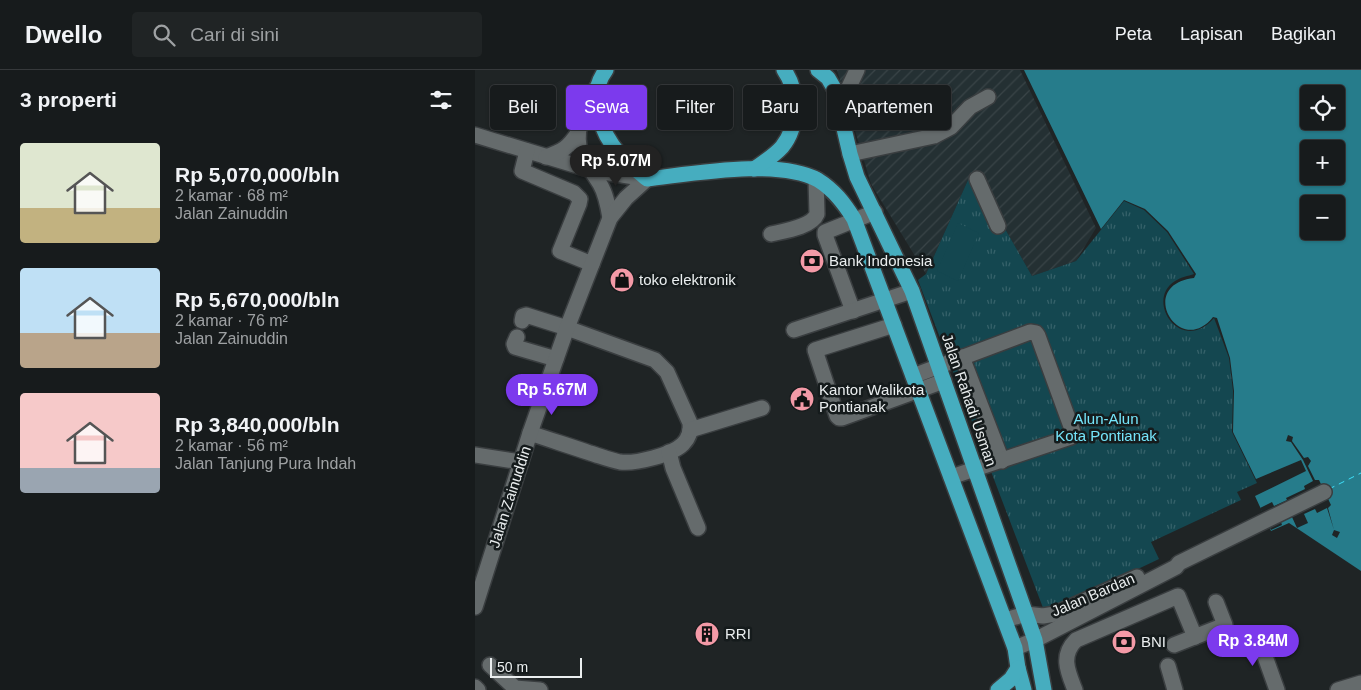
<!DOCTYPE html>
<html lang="id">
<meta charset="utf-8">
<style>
body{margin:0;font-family:Arial,sans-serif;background:#202425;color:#f1f3f6;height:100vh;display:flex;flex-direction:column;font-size:19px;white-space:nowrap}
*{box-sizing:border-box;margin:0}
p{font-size:16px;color:#9ea1a3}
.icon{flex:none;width:28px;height:28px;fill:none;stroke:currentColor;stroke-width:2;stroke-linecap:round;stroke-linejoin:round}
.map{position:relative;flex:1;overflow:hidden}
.panel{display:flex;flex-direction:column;background:#171b1c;width:475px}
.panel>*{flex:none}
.hud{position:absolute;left:15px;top:15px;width:475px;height:45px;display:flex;gap:10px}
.controls{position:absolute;left:825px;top:15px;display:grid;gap:10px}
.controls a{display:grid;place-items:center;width:45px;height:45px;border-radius:5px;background:#171b1c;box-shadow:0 1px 4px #0004,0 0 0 1px #36393b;font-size:25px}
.scale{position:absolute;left:15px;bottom:12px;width:92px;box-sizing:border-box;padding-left:5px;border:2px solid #eaeeef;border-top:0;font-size:14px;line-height:18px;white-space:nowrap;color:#eaeeef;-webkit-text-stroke:4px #151b1c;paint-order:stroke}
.price{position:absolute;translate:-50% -42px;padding:0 11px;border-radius:18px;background:#7c3aed;color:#fff;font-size:16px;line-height:32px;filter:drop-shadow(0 1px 2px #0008)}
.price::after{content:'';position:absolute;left:50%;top:30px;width:15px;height:11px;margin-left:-8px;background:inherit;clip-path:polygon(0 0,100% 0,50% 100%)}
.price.on{background:#222;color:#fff}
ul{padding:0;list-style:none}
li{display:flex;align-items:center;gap:15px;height:125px;padding:0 20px}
li span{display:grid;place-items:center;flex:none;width:140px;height:100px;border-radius:5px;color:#555}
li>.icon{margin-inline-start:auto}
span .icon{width:60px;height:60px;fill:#fffc;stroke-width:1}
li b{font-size:21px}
h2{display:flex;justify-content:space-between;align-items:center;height:60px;padding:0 20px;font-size:21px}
.chip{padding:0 18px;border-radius:5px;background:#171b1c;box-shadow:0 1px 4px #0004,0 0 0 1px #36393b;font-size:18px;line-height:45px}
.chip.on{background:#7c3aed;color:#fff}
header{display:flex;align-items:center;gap:30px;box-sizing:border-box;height:70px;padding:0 25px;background:#171b1c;border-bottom:1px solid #36393b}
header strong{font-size:24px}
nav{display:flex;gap:28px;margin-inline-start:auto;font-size:18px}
.search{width:350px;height:45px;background:#202425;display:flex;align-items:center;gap:12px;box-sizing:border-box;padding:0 18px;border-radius:5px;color:#9ea1a3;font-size:19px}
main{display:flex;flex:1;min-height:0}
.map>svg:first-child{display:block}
.industrial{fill:url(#industrial-furrows)}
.grass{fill:url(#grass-tufts)}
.pitch{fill:#144750}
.water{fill:#267c8b;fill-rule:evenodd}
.pier{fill:#1f2425}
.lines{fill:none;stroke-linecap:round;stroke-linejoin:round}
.ferry{stroke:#3ee0fa;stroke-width:1;stroke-dasharray:6 5;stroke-linecap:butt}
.minor-casing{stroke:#3a3e40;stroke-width:18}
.highway-casing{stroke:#3a3e40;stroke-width:18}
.minor{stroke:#656b6c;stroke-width:15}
.highway{stroke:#46adbf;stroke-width:15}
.labels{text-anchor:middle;stroke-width:5;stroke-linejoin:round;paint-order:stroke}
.poi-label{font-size:15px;fill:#eaeeef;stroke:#151b1c;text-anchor:start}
.street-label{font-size:15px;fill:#eaeeef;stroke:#151b1c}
.park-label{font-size:15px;fill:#75e5fa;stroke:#151b1c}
</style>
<header>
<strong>Dwello</strong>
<div class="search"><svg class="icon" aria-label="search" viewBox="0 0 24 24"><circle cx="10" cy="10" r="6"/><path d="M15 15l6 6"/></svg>Cari di sini</div>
<nav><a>Peta</a><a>Lapisan</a><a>Bagikan</a></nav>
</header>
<main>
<section class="panel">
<h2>3 properti<svg class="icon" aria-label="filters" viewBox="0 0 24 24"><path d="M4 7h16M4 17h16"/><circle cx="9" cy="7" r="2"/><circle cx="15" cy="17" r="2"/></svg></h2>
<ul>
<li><span style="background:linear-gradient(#dfe7d0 65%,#c2b280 0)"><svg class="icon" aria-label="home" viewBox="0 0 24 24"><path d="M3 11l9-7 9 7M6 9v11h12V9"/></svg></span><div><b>Rp 5,070,000/bln</b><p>2 kamar · 68 m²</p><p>Jalan Zainuddin</p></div></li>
<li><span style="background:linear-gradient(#bfe0f5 65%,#b9a48a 0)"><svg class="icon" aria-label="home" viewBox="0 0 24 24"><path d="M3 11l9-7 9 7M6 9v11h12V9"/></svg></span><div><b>Rp 5,670,000/bln</b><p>2 kamar · 76 m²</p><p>Jalan Zainuddin</p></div></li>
<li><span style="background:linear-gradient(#f6c9c9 75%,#9aa5b1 0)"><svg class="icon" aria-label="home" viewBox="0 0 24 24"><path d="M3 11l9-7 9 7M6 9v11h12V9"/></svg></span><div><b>Rp 3,840,000/bln</b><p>2 kamar · 56 m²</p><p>Jalan Tanjung Pura Indah</p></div></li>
</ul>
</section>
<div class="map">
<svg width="886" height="620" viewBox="0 0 886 620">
<defs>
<pattern id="industrial-furrows" width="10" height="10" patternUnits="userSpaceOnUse" patternTransform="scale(1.25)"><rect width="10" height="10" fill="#243033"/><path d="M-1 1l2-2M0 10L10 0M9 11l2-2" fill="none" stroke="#394447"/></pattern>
<pattern id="grass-tufts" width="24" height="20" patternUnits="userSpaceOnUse" patternTransform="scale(1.25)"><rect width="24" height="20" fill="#144750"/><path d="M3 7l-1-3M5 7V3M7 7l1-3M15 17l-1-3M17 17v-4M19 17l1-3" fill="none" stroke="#36626a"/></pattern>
</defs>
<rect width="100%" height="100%" fill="#1f2425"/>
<path class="industrial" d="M362 0H545L621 158 601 191 557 206 497 101 451 204 396 114Z"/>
<path class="grass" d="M497 101 557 206 601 191 649 131 669 140 692 162 719 204C713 206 706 207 700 211 669 230 706 286 739 248L754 288 758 321 757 362 782 413 762 422 766 430 676 472 684 489 570 543 443 210 451 204Z"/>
<path class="pitch" d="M483 153 504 163 483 211 462 201Z"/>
<path class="water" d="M549 0H886V501L814 453 796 461 780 426 831 401 826 390 781 409 758 362 759 321 755 288 742 248 738 247C705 289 660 215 719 208L721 204 693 161 670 139 649 130 626 159ZM834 24H861V51H834ZM834 79H861V106H834ZM834 134H861V161H834Z"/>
<path class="pier" d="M813 365 818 367 817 371 829 388 833 387 836 391 833 396 840 410H844L856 435 853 438 859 460 865 462 862 468 857 465 859 460 852 438 842 443 840 439 829 444 833 453 822 458 817 447 806 452 807 455 796 460 785 438 797 432 799 436 812 430 811 428 830 419 829 416 838 411 828 390 816 372 811 371Z"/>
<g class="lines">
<path class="ferry" d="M854 419 886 403"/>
<defs>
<g id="minor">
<path d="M122 17C112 35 100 55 104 76 107 90 118 102 125 114 131 124 133 136 135 148"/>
<path d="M364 38 382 0"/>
<path d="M0 65 116 100 172 109"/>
<path d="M52 81 47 101 99 123 105 129 104 134 85 181 117 194"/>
<path d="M375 84 459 66 476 57 495 37 513 27"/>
<path d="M71 87C88 81 93 78 103 63"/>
<path d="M502 109 523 156"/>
<path d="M296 164C309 161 337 157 342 144L341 109"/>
<path d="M378 241 350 165V162L400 142"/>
<path d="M47 251 48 246 51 245 92 258 180 290 192 302 215 353C216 361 214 368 208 374 197 385 160 394 145 392 135 390 125 386 115 383 95 376 75 370 55 363"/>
<path d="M419 255 340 280 362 346 364 348H367L469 311"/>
<path d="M319 260 437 221"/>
<path d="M42 267 39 274 40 277 81 289"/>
<path d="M487 287 527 391"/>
<path d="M438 306 555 262 561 263 563 266 598 362 596 367 476 407"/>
<path d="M215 360 287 338"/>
<path d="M194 382 198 398 223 458"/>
<path d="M0 385 46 392"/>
<path d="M0 537 55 363 92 258 135 148 151 128 172 109"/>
<path d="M530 550 551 544 568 546 580 544 662 507"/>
<path d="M782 564 802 620"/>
<path d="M699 575 750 555 741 532"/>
<path d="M540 578 560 570 701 497 704 493 849 422"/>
<path d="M15 595 40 618 65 620"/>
<path d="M693 596 700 620"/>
<path d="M0 617 3 620"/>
<path d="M600 620C593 602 585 586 601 570L703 526 720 567"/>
<path d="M863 620 886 613"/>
</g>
<g id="highway">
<path d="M131 0C111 26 126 63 145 85 153 94 163 101 172 109 217 104 303 88 343 110 359 120 369 133 379 149L540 578 543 598 549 620"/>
<path d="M343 0 353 8 360 20 375 84 382 107 437 221 560 570 569 620"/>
<path d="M279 99C289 92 299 86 307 77 324 56 324 21 309 0"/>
<path d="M523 620 536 609 543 598"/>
</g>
</defs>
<use href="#minor" class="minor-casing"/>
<use href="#highway" class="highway-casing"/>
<use href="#minor" class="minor"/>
<use href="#highway" class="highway"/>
</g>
<defs>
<symbol id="bank-disc" viewBox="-11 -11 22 22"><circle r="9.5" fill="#f49aa7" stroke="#151b1c"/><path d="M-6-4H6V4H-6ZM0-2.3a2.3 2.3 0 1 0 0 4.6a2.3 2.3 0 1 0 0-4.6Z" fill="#111"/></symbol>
<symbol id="shop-disc" viewBox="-11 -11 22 22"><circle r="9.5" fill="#f49aa7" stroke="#151b1c"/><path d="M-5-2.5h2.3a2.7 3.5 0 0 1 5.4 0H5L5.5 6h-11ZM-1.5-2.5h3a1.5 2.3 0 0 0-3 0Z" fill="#111"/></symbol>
<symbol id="civic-disc" viewBox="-11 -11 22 22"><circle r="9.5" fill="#f49aa7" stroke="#151b1c"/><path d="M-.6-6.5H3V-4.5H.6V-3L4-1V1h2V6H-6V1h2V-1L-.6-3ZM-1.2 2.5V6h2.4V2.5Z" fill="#111"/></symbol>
<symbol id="building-disc" viewBox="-11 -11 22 22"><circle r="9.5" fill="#f49aa7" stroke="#151b1c"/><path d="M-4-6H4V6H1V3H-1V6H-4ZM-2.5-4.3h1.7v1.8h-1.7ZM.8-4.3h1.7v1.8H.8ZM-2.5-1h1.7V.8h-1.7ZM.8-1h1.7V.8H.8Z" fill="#111"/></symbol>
</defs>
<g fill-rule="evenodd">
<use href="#bank-disc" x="323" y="177" width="28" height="28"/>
<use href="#shop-disc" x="133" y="196" width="28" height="28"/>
<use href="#civic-disc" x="313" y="315" width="28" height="28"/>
<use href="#building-disc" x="218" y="550" width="28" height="28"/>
<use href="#bank-disc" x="635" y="558" width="28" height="28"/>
</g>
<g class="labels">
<g class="poi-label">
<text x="354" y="196">Bank Indonesia</text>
<text x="164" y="215">toko elektronik</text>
<text x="344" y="325">Kantor Walikota<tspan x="344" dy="17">Pontianak</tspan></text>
<text x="250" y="569">RRI</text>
<text x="666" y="577">BNI</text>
</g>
<g class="street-label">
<text transform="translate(494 330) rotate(71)" y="5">Jalan Rahadi Usman</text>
<text transform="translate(35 427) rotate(-72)" y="5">Jalan Zainuddin</text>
<text transform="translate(618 525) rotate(-23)" y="5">Jalan Bardan</text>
</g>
<g class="park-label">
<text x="631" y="354">Alun-Alun<tspan x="631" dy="17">Kota Pontianak</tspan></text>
</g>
</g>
</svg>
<div class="controls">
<a><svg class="icon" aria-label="locate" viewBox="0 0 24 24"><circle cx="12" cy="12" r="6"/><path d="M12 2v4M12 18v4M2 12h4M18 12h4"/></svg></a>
<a>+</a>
<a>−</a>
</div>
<div class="scale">50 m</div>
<b class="price on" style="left:141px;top:117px">Rp 5.07M</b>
<b class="price" style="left:77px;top:346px">Rp 5.67M</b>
<b class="price" style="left:778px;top:597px">Rp 3.84M</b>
<div class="hud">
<a class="chip">Beli</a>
<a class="chip on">Sewa</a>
<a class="chip">Filter</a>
<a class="chip">Baru</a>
<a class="chip">Apartemen</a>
</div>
</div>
</main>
